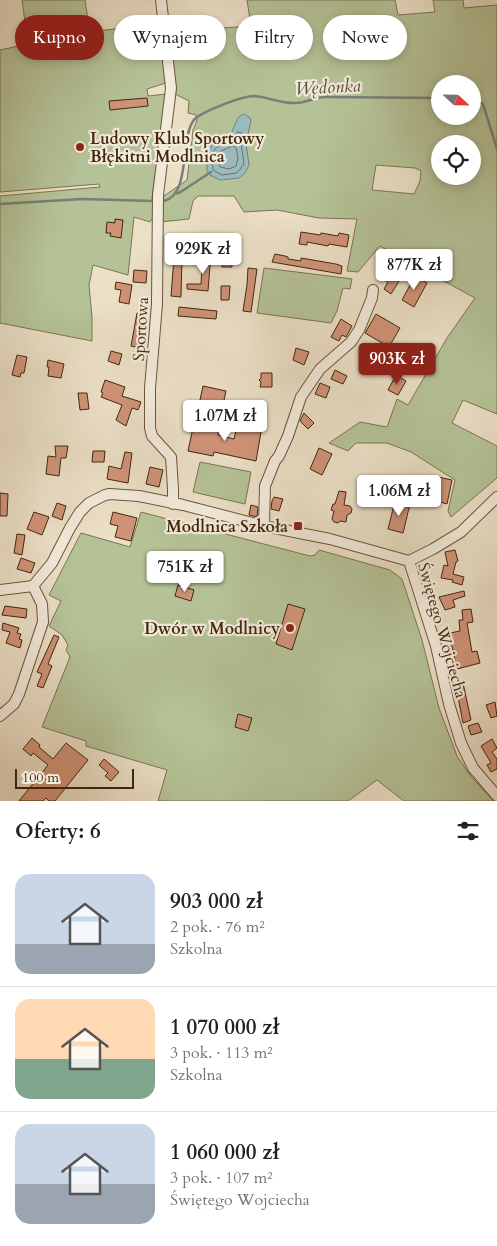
<!DOCTYPE html>
<html lang="pl">
<meta charset="utf-8">
<style>
body{margin:0;font-family:Cardo,serif;background:#f6f6f6;color:#202124;height:100vh;display:flex;flex-direction:column;font-size:19px;white-space:nowrap}
*{box-sizing:border-box;margin:0}
p{font-size:16px;color:#757577}
.icon{flex:none;width:28px;height:28px;fill:none;stroke:currentColor;stroke-width:2;stroke-linecap:round;stroke-linejoin:round}
.map{position:relative;height:801px;overflow:hidden}
.panel{display:flex;flex-direction:column;background:#fff;flex:1}
.panel>*{flex:none}
.banner{position:absolute;left:15px;top:15px;width:468px;height:45px;display:flex;gap:10px}
.needle{width:32px;rotate:112deg}
.buttons{position:absolute;left:431px;top:75px;display:grid;gap:10px}
.buttons a{display:grid;place-items:center;width:50px;height:50px;border-radius:50%;background:#fff;box-shadow:0 2px 8px #0003;font-size:25px}
.scale{position:absolute;left:15px;bottom:12px;width:119px;box-sizing:border-box;padding-left:5px;border:2px solid #42270e;border-top:0;font-size:14px;line-height:18px;white-space:nowrap;color:#42270e;-webkit-text-stroke:4px #f2eada;paint-order:stroke}
.price{position:absolute;translate:-50% -42px;padding:0 11px;border-radius:5px;background:#fff;color:#222;font-size:16px;line-height:32px;filter:drop-shadow(0 1px 2px #0008)}
.price::after{content:'';position:absolute;left:50%;top:30px;width:15px;height:11px;margin-left:-8px;background:inherit;clip-path:polygon(0 0,100% 0,50% 100%)}
.price.on{background:#8f2418;color:#fff}
ul{padding:0;list-style:none}
li{display:flex;align-items:center;gap:15px;height:125px;padding:0 15px}
li+li{border-top:1px solid #e0e0e0}
li span{display:grid;place-items:center;flex:none;width:140px;height:100px;border-radius:15px;color:#555}
li>.icon{margin-inline-start:auto}
span .icon{width:60px;height:60px;fill:#fffc;stroke-width:1}
li b{font-size:21px}
h2{display:flex;justify-content:space-between;align-items:center;height:60px;padding:0 15px;font-size:21px}
.pill{padding:0 18px;border-radius:22px;background:#fff;box-shadow:0 2px 8px #0003;font-size:18px;line-height:45px}
.pill.on{background:#8f2418;color:#fff}
.map>svg:first-child{display:block}
.green{fill:#b5c297;stroke:#7c7452;fill-rule:evenodd}
.water{fill:#9bbabe;stroke:#777f78}
.lines{fill:none;stroke-linecap:round;stroke-linejoin:round}
.shore{stroke:#6e7066;stroke-width:1}
.stream{stroke:#777f78;stroke-width:2.5}
.building{fill:#cf9377;stroke:#42270e}
.minor-casing{stroke:#6c553c;stroke-width:12}
.minor{stroke:#f2eada;stroke-width:10}
.poi-dot{fill:#8f2418;stroke:#f2eada;stroke-width:2}
.labels{text-anchor:middle;stroke-width:4.5;stroke-linejoin:round;paint-order:stroke}
.poi-label{font-size:16px;font-weight:bold;fill:#42270e;stroke:#f2eada;text-anchor:end}
.street-label{font-size:16px;fill:#42270e;stroke:#f2eada}
.water-label{font-size:18px;font-style:italic;fill:#584c3a;stroke:#f2eada}
</style>
<div class="map">
<svg width="497" height="801" viewBox="0 0 497 801">
<rect width="100%" height="100%" fill="#ebdfc6"/>
<filter id="stains"><feTurbulence type="fractalNoise" baseFrequency=".004" numOctaves="4"/><feColorMatrix values="0 0 0 0 .2 0 0 0 0 .09 0 0 0 0 .02 0 0 0 .5 -.17"/></filter>
<radialGradient id="worn" r=".72"><stop offset=".6" stop-color="#630" stop-opacity="0"/><stop offset="1" stop-color="#630" stop-opacity=".3"/></radialGradient>
<g class="green">
<path d="M22 0H85L90 32 162 23 169 82 147 89 148 96 167 94 152 198 154 216 150 222 134 217 128 275 93 265 89 285 92 317V341L0 323V196L100 187 99 184 0 192V50L28 44Z"/>
<path d="M247 0H395L398 15 435 12 433 0H463L464 8 497 5V414L463 400 452 423 497 446V478L451 517 448 511 455 480 411 452 387 443H356L348 451 329 443 360 422 387 427 397 399 408 405 447 338 475 298 380 246 358 272 347 271 357 219 319 218 277 210 244 212 234 196H198L193 201 189 219 160 222 161 198 187 180 193 130 197 120 196 115 188 113 189 101 173 93 167 32 251 26ZM440 84H472V116H440ZM440 144H472V176H440ZM376 165 415 168 421 171 420 181 414 194 372 190Z"/>
<path d="M264 268 345 278 352 279 350 289 343 288 337 311 331 323 257 313Z"/>
<path d="M200 462 251 472 245 504 193 492Z"/>
<path d="M141 512 310 556 315 555 319 550 390 570 402 579 422 640 439 708 457 756 472 778 494 801H404L377 780 348 801H158L167 770 86 746V741L42 727 70 657 66 650 68 645 62 635 49 626 61 601 49 595 81 533 130 547Z"/>
</g>
<path class="water" d="M244 114 250 118 251 121 246 143 249 165 245 173 239 178 220 180 210 175 207 171V154L213 143C219 139 226 139 231 133 236 126 235 117 244 114Z"/>
<g class="lines">
<g class="shore">
<path d="M238 132 242 133 241 143 244 164 237 173 222 175 213 170C209 136 225 152 238 132Z"/>
<path d="M233 146 236 148 238 158 236 166 229 169 220 167 218 160 220 152Z"/>
</g>
<g class="stream">
<path d="M472 98 483 104 497 149"/>
<path d="M176 193H179L211 172"/>
<path d="M164 201C193 194 178 130 197 117 208 110 241 96 254 96 268 97 282 104 296 103 306 103 315 97 325 97 364 97 402 98 440 98"/>
<path d="M0 204 82 199 152 201"/>
</g>
</g>
<g class="building">
<path d="M147 98 148 106 110 110 109 101Z"/>
<path d="M115 219 123 220 121 238 110 236 111 233H106L107 222 115 223Z"/>
<path d="M301 232 320 235 321 233 338 236 339 233 349 235 347 247 329 244 328 246 307 242V245L299 244Z"/>
<path d="M203 252 211 253 208 291 187 289V284H201Z"/>
<path d="M223 253H231L232 267H222Z"/>
<path d="M275 254 285 256 288 257V259L301 261V258L336 264 342 266 341 274 272 262Z"/>
<path d="M174 258 182 259 181 297 171 296Z"/>
<path d="M248 268 257 269 251 312 243 311 247 285Z"/>
<path d="M387 269 401 278 391 294 384 289 388 282 381 278Z"/>
<path d="M134 270 147 271 146 283 133 282Z"/>
<path d="M415 276 427 283 414 307 402 300Z"/>
<path d="M116 282 132 285 129 304 119 302 121 290 115 289Z"/>
<path d="M221 286H230L229 300H221Z"/>
<path d="M179 307 217 311 216 319 178 316Z"/>
<path d="M137 313 146 314 140 348 131 346Z"/>
<path d="M376 314 400 328 389 347 365 333Z"/>
<path d="M341 319 352 326 346 337 342 335 339 341 331 337Z"/>
<path d="M296 348 309 352 304 365 293 360Z"/>
<path d="M111 351 122 354 119 365 108 361Z"/>
<path d="M367 354 378 362 371 373 359 366Z"/>
<path d="M407 354 425 366 420 373 402 361Z"/>
<path d="M17 355 27 357 24 373H21L20 377 12 375Z"/>
<path d="M48 360 64 364 61 378 48 376 49 367H47Z"/>
<path d="M335 370 347 376 343 384 331 379Z"/>
<path d="M261 373H272V387H260L261 382 259 380 261 378Z"/>
<path d="M396 375 406 381 398 395 388 390Z"/>
<path d="M105 380 125 387 122 396 141 402 138 410 132 408 126 426 116 420 122 405 101 397 103 393 101 392Z"/>
<path d="M320 383 330 387 326 398 315 394Z"/>
<path d="M203 386 226 391 221 414 198 409Z"/>
<path d="M78 393H87L89 409 80 410Z"/>
<path d="M304 413 314 423 308 429 300 421Z"/>
<path d="M194 423 219 429 218 435 234 439 237 426 261 432 256 461 214 452 213 456 188 451Z"/>
<path d="M55 446H68L66 458H61L59 476 46 474 48 456 56 457Z"/>
<path d="M319 448 332 454 322 475 310 469Z"/>
<path d="M93 451H105L104 462H92Z"/>
<path d="M125 452 132 453 128 483 107 479 109 466 121 469Z"/>
<path d="M150 467 163 470 159 487 146 484Z"/>
<path d="M438 477 452 480 447 504 433 500Z"/>
<path d="M339 491 346 492 344 505 350 506 352 509 351 513 347 515 346 522 340 521 338 523 334 522 332 519 334 511 331 510 333 504H335Z"/>
<path d="M0 493 8 494 7 516H0Z"/>
<path d="M274 497 283 499 279 511 271 509 272 501Z"/>
<path d="M395 501 410 504 403 533 388 529Z"/>
<path d="M57 503 66 506 62 520 52 516Z"/>
<path d="M251 505 258 507 257 517 249 515Z"/>
<path d="M34 512 49 517 42 535 27 529Z"/>
<path d="M113 512 137 518 131 541 115 537 118 526 110 524Z"/>
<path d="M17 534 25 535 22 555 14 553Z"/>
<path d="M455 550 458 561 456 562 453 574 464 577 462 585 452 582 453 580 441 578 444 565 448 566 445 552Z"/>
<path d="M21 558 35 563 31 573 17 569Z"/>
<path d="M178 585 194 590 191 601 175 596Z"/>
<path d="M464 591 465 596 453 600 455 607 445 610 439 597Z"/>
<path d="M288 604 305 609 292 650 276 644Z"/>
<path d="M5 606 27 609 26 618 2 615Z"/>
<path d="M471 609 473 622 467 623 472 652 477 651 480 663 457 669 452 646H451L450 633 460 631 459 620H463L462 610Z"/>
<path d="M3 623 19 628 17 633 21 634 19 639 22 640 20 648 6 643 10 632 2 630Z"/>
<path d="M54 635 59 637 48 664 52 666 43 688 37 686 42 674 37 672Z"/>
<path d="M463 683 471 720 463 723 458 697 456 698 454 685Z"/>
<path d="M495 702 497 716 491 718 486 705Z"/>
<path d="M238 714 252 718 248 731 235 727Z"/>
<path d="M478 723 482 732 471 735 468 726Z"/>
<path d="M32 738 40 745 39 747 53 759 66 743 88 760 55 801H49L46 798 43 801H19L48 765 33 753 31 756 23 749Z"/>
<path d="M492 739 497 748 492 752 497 759V769L491 772 487 765 491 763 481 746Z"/>
<path d="M104 759 119 772 111 781 105 776 108 773 99 765Z"/>
</g>
<g class="lines">
<defs>
<g id="minor">
<path d="M161 0 171 88 158 195 157 304 150 388V428L152 436 171 457 173 489V504"/>
<path d="M264 526 265 486 275 461 279 456 288 436 301 397 320 369 351 342 359 330 372 298 373 290"/>
<path d="M409 561 436 646 449 704 461 743 473 768 497 796"/>
<path d="M409 561 433 549 461 532 497 497"/>
<path d="M33 586 52 563 70 528 80 512 89 503 105 495 110 494 139 496 183 505 264 526 330 539 409 561"/>
<path d="M0 590 33 586"/>
<path d="M0 716 14 704 19 694 43 622 42 604 33 586"/>
</g>
</defs>
<use href="#minor" class="minor-casing"/>
<use href="#minor" class="minor"/>
</g>
<g class="poi-dot">
<circle cx="80" cy="147" r="5"/>
<rect x="293" y="521" width="10" height="10" rx="2.5"/>
<circle cx="290" cy="628" r="5"/>
</g>
<g class="labels">
<g class="poi-label">
<text x="90" y="144" text-anchor="start">Ludowy Klub Sportowy<tspan x="90" dy="18">Błękitni Modlnica</tspan></text>
<text x="288" y="532">Modlnica Szkoła</text>
<text x="280" y="634">Dwór w Modlnicy</text>
</g>
<g class="street-label">
<text transform="translate(140 329) rotate(-86)" y="6">Sportowa</text>
<text transform="translate(443 630) rotate(74)" y="6">Świętego Wojciecha</text>
</g>
<g class="water-label">
<text transform="translate(328 87) rotate(-3)" y="6">Wędonka</text>
</g>
</g>
<rect width="100%" height="100%" filter="url(#stains)"/>
<rect width="100%" height="100%" fill="url(#worn)"/>
</svg>
<div class="buttons">
<a><svg class="needle" viewBox="-14 -14 28 28"><path d="M0-13l5 13h-10z" fill="#e53935"/><path d="M0 13l5-13h-10z" fill="#757577"/></svg></a>
<a><svg class="icon" aria-label="locate" viewBox="0 0 24 24"><circle cx="12" cy="12" r="6"/><path d="M12 2v4M12 18v4M2 12h4M18 12h4"/></svg></a>
</div>
<div class="scale">100 m</div>
<b class="price" style="left:203px;top:275px">929K zł</b>
<b class="price" style="left:414px;top:291px">877K zł</b>
<b class="price on" style="left:397px;top:385px">903K zł</b>
<b class="price" style="left:225px;top:442px">1.07M zł</b>
<b class="price" style="left:399px;top:517px">1.06M zł</b>
<b class="price" style="left:185px;top:593px">751K zł</b>
<div class="banner">
<a class="pill on">Kupno</a>
<a class="pill">Wynajem</a>
<a class="pill">Filtry</a>
<a class="pill">Nowe</a>
</div>
</div>
<section class="panel">
<h2>Oferty: 6<svg class="icon" aria-label="filters" viewBox="0 0 24 24"><path d="M4 7h16M4 17h16"/><circle cx="9" cy="7" r="2"/><circle cx="15" cy="17" r="2"/></svg></h2>
<ul>
<li><span style="background:linear-gradient(#c9d6e8 70%,#9aa5b1 0)"><svg class="icon" aria-label="home" viewBox="0 0 24 24"><path d="M3 11l9-7 9 7M6 9v11h12V9"/></svg></span><div><b>903 000 zł</b><p>2 pok. · 76 m²</p><p>Szkolna</p></div></li>
<li><span style="background:linear-gradient(#ffd9b3 60%,#7fa58c 0)"><svg class="icon" aria-label="home" viewBox="0 0 24 24"><path d="M3 11l9-7 9 7M6 9v11h12V9"/></svg></span><div><b>1 070 000 zł</b><p>3 pok. · 113 m²</p><p>Szkolna</p></div></li>
<li><span style="background:linear-gradient(#c9d6e8 60%,#9aa5b1 0)"><svg class="icon" aria-label="home" viewBox="0 0 24 24"><path d="M3 11l9-7 9 7M6 9v11h12V9"/></svg></span><div><b>1 060 000 zł</b><p>3 pok. · 107 m²</p><p>Świętego Wojciecha</p></div></li>
</ul>
</section>
